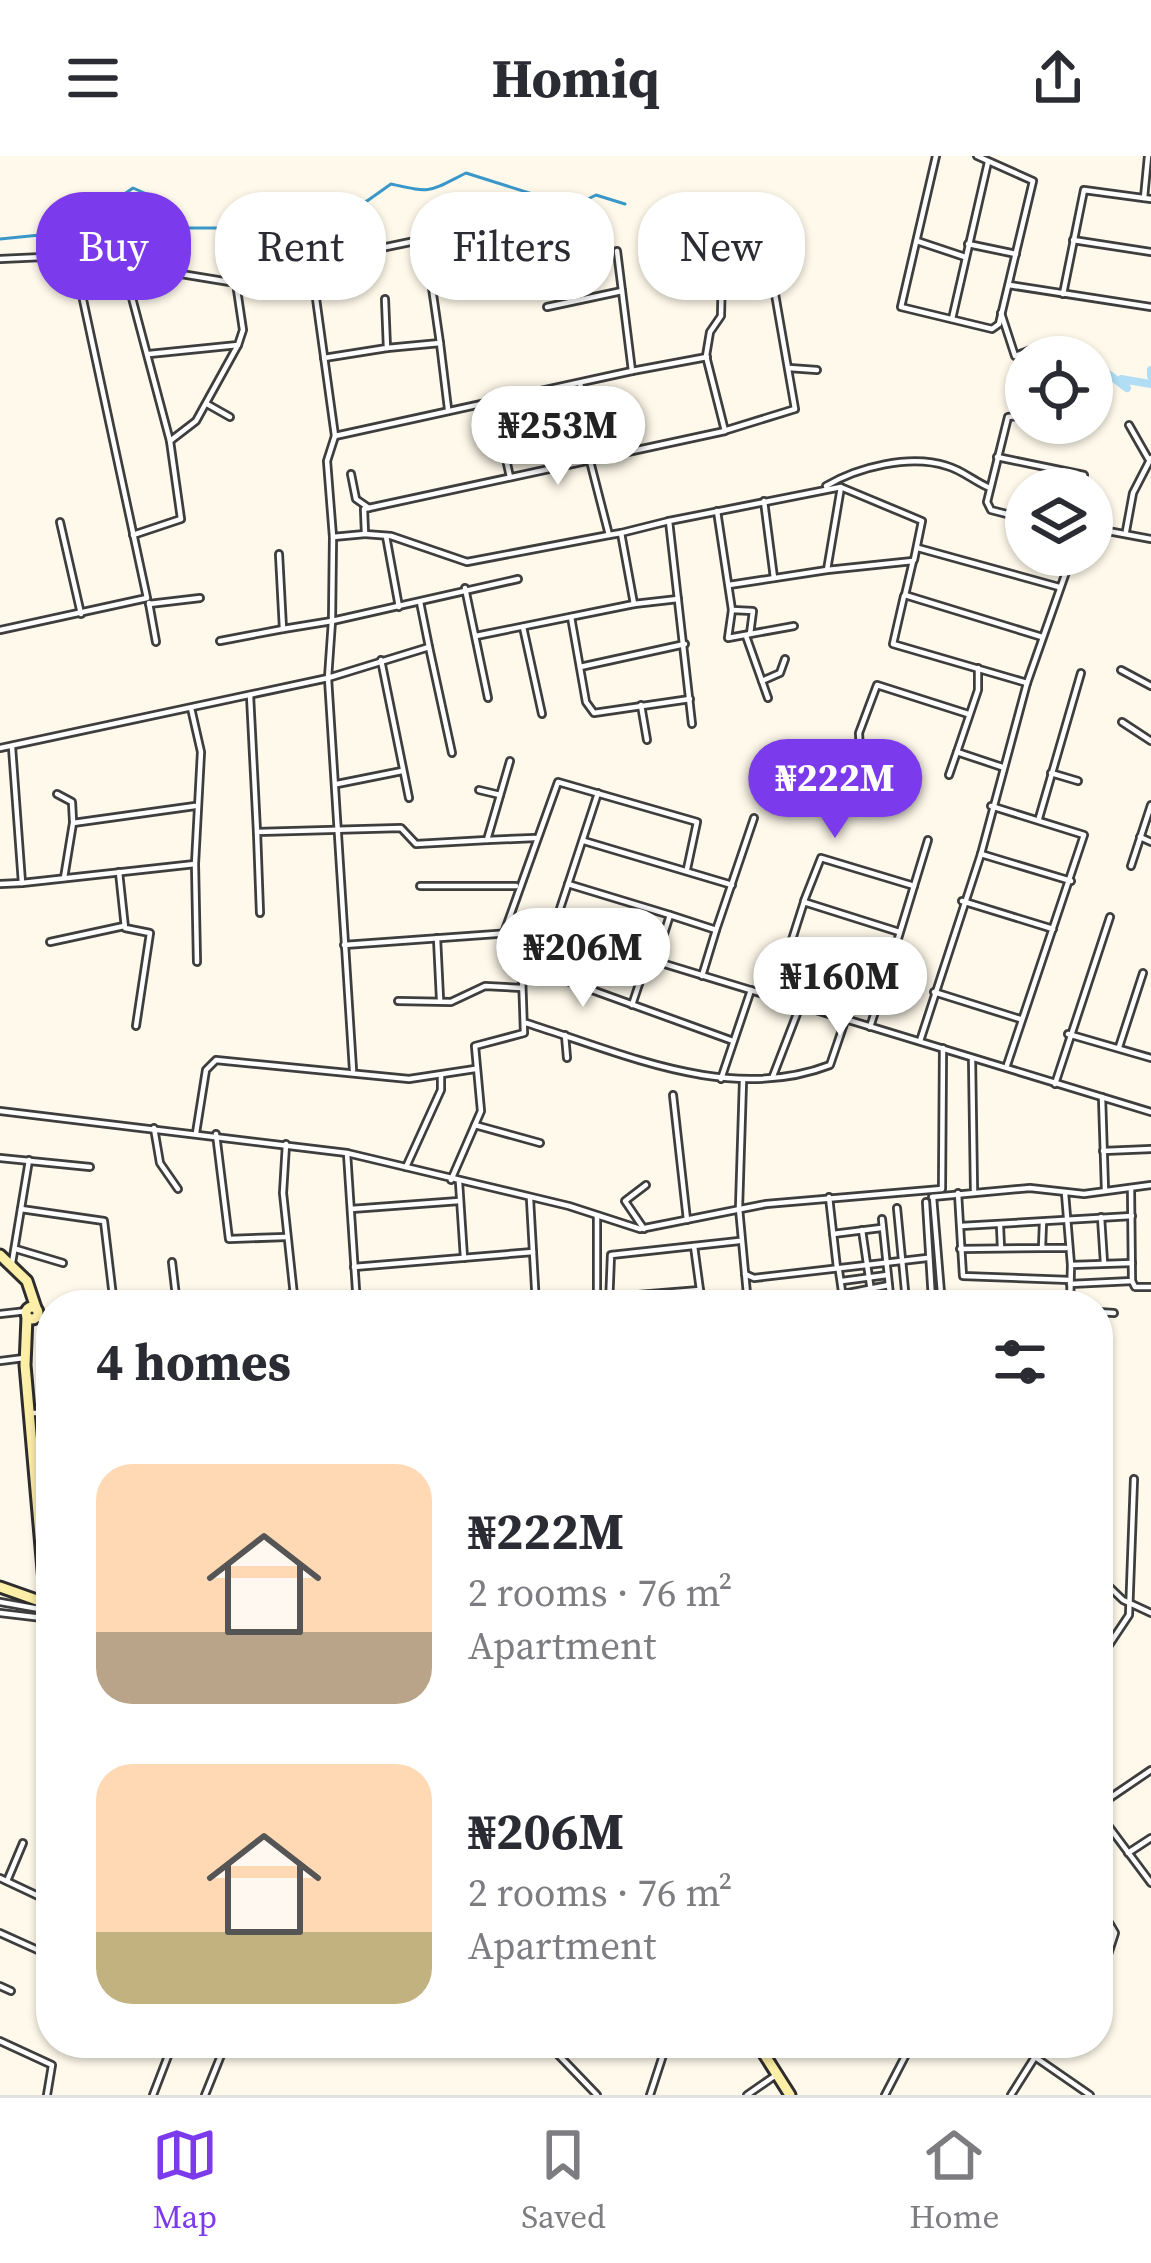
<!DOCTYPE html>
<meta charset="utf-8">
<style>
body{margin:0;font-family:"Source Serif 4",serif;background:#f2f2f3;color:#2b2b33;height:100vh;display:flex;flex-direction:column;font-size:45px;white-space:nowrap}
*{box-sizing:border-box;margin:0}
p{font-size:39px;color:#7c7c81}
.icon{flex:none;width:66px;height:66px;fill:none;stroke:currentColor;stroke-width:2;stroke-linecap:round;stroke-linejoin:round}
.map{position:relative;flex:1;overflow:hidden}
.panel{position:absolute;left:36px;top:1134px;width:1077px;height:768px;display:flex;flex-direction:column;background:#fff;border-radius:48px;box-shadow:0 3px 9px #0004}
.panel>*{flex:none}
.top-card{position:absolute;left:36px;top:36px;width:1080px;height:108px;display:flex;gap:24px}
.fabs{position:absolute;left:1005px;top:180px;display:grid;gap:24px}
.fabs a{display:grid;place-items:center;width:108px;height:108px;border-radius:50%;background:#fff;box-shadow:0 3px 9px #0004;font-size:60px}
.price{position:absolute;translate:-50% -102px;padding:0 27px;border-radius:42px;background:#fff;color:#222;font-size:39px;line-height:78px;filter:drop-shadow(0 3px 6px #0008)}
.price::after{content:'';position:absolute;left:50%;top:72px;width:36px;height:27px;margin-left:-18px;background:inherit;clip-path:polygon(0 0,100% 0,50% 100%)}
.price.active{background:#7c3aed;color:#fff}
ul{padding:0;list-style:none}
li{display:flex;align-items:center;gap:36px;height:300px;padding:0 60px}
li span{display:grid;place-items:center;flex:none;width:336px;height:240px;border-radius:36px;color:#555}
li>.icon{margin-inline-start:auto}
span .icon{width:144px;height:144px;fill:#fffc;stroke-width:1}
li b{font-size:51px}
h2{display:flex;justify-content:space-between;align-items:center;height:144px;padding:0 60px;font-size:51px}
.tag{padding:0 42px;border-radius:48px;background:#fff;box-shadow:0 3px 9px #0004;font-size:42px;line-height:108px}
.tag.active{background:#7c3aed;color:#fff}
header{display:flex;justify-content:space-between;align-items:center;height:156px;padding:0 60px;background:#fff;font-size:54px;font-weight:700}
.menu{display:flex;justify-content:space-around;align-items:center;height:168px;border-top:3px solid #e1e1e2;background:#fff;font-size:33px;color:#7c7c81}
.menu a{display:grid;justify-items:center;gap:6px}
.menu .active{color:#7c3aed}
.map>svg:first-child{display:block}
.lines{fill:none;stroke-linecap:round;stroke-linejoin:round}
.stream{stroke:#3a97c9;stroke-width:3}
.river{stroke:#b1def4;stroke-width:8}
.street-casing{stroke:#3e3e3e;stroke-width:10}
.secondary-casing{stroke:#2d2d2d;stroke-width:15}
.street{stroke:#fff;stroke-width:4.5}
.secondary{stroke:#fdefa7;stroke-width:9}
</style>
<header><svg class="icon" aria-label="menu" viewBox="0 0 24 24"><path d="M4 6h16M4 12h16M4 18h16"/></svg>Homiq<svg class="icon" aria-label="share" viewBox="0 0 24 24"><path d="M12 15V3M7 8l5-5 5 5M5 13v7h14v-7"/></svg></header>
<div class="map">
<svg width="1151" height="1939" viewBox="0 0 1151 1939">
<rect width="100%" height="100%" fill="#fef9ea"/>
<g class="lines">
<path class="stream" d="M0 83 70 76 133 32 149 39 165 67 175 72H228L245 59 274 52 310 66 367 45 391 28C432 37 426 37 466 17L564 48 576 49 596 39 625 48"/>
<g class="river">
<path d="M1077 201H1080"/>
<path d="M1092 206 1127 232 1121 223 1151 228"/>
<path d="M1151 214V220"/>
</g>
<defs>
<g id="street">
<path d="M936 0 901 151 992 173 999 168 1033 25 977 0"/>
<path d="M1144 42 1148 0"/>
<path d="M1073 84 1151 96"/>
<path d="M917 85 965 101"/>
<path d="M968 88 1016 98"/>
<path d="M0 103 65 100 79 125 147 442 0 474"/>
<path d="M127 123 175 117 236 127 243 174 238 189 149 198"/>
<path d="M79 125 127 123 170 285 181 363 133 379"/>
<path d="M1009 129 1151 151"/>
<path d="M1063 138 1084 34 1151 43"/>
<path d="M547 151 622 135"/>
<path d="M1001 157 1015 200 1044 189"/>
<path d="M952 163 988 6"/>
<path d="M440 187 448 253"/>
<path d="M387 192 440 187 426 90 415 85 319 105 314 128 335 280 632 215 617 95"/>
<path d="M324 202 387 192 385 143"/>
<path d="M789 212 817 214"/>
<path d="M632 215 707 201"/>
<path d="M580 227 596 303"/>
<path d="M493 245 510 321"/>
<path d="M207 248 230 261"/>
<path d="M1026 259 1008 261 987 346 991 354 1026 363"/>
<path d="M1066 267 1071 275"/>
<path d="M1129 269 1149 304"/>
<path d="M727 274 795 253 763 69"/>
<path d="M335 280 327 305 333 381 365 378 364 353 725 275 706 200 710 176 721 160 722 114"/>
<path d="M170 285 196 265 238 189"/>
<path d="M997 301 1084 319"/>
<path d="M590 305 609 379 621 377"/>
<path d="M351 318 356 343 369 352"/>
<path d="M826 330C858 311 910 298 947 310 962 314 975 326 990 332"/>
<path d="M843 332 922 365 914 404"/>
<path d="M764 345 774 422"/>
<path d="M717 355 732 454 728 482 794 470"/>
<path d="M669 365 621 377 634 448 678 443"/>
<path d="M60 366 81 458"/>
<path d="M1092 372 1151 383"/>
<path d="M1126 375 1133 337 1151 302"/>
<path d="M365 378 391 380 467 406 609 379"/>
<path d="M386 380 399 451"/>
<path d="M333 381 332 465 518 423"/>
<path d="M918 392 1059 431"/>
<path d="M279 398 283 473 332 465 328 522 429 491 420 446"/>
<path d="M729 429 827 414"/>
<path d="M465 432 488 542"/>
<path d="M904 440 893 488 1027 527"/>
<path d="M149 447 156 486"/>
<path d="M149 448 200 442"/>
<path d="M732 454 753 455 750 478"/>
<path d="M571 461 586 546 594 557 690 543"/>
<path d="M523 471 542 558"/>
<path d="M476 480 634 448"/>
<path d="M746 480 768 542"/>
<path d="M220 485 283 473"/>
<path d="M429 491 452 597"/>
<path d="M381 504 409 642"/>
<path d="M580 511 685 488"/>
<path d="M978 512V534L957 596 1002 611"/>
<path d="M1121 514 1151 530"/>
<path d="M762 525 780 517 785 503"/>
<path d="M250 539 257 676"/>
<path d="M641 549 647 584"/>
<path d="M1122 566 1151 585"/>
<path d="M692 568 669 365 841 331 827 414 913 405 905 439 1042 481"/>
<path d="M12 591 22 727 195 708 201 596 191 552"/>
<path d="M0 592 328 522 353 914"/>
<path d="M860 595 859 577 877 529 968 558"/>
<path d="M1051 617 1078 625"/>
<path d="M949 619 957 596"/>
<path d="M337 628 402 615"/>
<path d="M479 634 500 639"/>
<path d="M57 638 72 646 73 665"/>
<path d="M991 650 1084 679 1007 909"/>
<path d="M1039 662 1081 517"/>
<path d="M1140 681 1151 686"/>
<path d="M487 684 535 682"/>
<path d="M584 685 732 729"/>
<path d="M981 698 1071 725"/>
<path d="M195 708 197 806"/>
<path d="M1131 710 1151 649"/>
<path d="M119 716 125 772 150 777 136 870"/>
<path d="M64 722 73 667 195 650"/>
<path d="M0 728 22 727"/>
<path d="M568 728 670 759 655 806"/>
<path d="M420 730H516"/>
<path d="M804 745 821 702 914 730"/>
<path d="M962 745 1053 773"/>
<path d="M260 757 257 676 401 672 416 688 487 684 510 605"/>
<path d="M670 759 716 774 702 820"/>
<path d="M505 774 558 626 697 666 687 713"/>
<path d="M518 774 522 819"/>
<path d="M553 774 598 637"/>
<path d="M716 774 754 662"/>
<path d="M437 782 440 843"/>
<path d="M50 786 124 770"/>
<path d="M344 789 553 774 1151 956"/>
<path d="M789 793 804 746 899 776"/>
<path d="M886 822 928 684"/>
<path d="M934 836 1020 863"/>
<path d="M774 841 789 794 886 822 870 871"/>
<path d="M398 845 451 846 485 830 522 832"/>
<path d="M632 849 647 804"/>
<path d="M526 867C623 897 729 948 830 909L845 865"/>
<path d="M1068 878 1151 902"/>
<path d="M565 879 567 902"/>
<path d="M920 885 981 698 1027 527 1072 399"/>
<path d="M1119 891 1143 817"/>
<path d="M972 902 974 1034"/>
<path d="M773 920 800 850"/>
<path d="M721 923 751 834"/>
<path d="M743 925 739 1052 748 1149"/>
<path d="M1055 928 1110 761"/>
<path d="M673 939 687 1064"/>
<path d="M1102 941 1105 1034"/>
<path d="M0 955 347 997 569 1050 640 1073 766 1048 942 1033 943 892"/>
<path d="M475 969 540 987"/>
<path d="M154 972 160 1007 178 1033"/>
<path d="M196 977 206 914 216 904 409 923 475 913"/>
<path d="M216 978 229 1083 286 1081"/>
<path d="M286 988 283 1037 295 1149"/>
<path d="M1103 995 1151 993"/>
<path d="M347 997 357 1149"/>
<path d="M0 1002 90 1011"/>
<path d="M406 1011 441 934V920"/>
<path d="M451 1024 481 955 475 890 524 877 522 819 559 822 733 885"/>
<path d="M459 1026 464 1102"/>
<path d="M958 1037 963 1120 1070 1124"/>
<path d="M1065 1037 1071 1109"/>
<path d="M829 1041 837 1112"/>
<path d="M932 1041 1030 1032 1084 1038 1151 1029"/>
<path d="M933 1041 942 1149"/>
<path d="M530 1043 536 1149"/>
<path d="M897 1052 906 1145 932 1144 926 1046"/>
<path d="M21 1053 104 1065 114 1149"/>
<path d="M351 1053 459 1045"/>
<path d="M1101 1061 1104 1107"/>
<path d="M882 1063 891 1149"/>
<path d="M961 1070 1132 1060"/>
<path d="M1000 1070 1001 1092"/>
<path d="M644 1073 625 1045 646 1029"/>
<path d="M862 1074 873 1149"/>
<path d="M833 1078 881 1072"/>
<path d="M694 1090 702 1149"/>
<path d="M1042 1092H1066"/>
<path d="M16 1093 63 1107"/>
<path d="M960 1093 1042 1092 1043 1066"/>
<path d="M172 1106 177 1149"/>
<path d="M12 1107 29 1004"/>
<path d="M354 1111 533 1096"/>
<path d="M839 1115 844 1149"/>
<path d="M745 1118 754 1122 927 1102"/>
<path d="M842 1125 887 1119"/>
<path d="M1132 1125 1135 1131H1151"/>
<path d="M1070 1128 1132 1125 1131 1033"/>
<path d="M843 1138 889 1129"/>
<path d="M213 1149 259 1147 294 1137"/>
<path d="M597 1149V1060"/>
<path d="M607 1149 638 1139 700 1134"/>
<path d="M609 1149 611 1099 739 1085"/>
<path d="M1070 1149 1071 1109 1132 1107"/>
<path d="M1098 1156 1114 1157"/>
<path d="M0 1158 27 1155"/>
<path d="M37 1162 51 1166"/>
<path d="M0 1205 24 1202"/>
<path d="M33 1257H51"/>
<path d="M1098 1420 1123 1444 1151 1457"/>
<path d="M0 1446 45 1454"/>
<path d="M46 1448 42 1476 51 1495"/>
<path d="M0 1457 51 1463"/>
<path d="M1099 1504 1129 1459 1134 1323"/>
<path d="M1098 1650 1151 1614"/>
<path d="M1098 1656 1151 1727"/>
<path d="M1128 1697 1151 1682"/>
<path d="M0 1722 51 1746"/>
<path d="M7 1725 23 1687"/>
<path d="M1098 1748 1115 1777 1098 1829"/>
<path d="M0 1777 51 1800"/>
<path d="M0 1830 11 1835"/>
<path d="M0 1885 52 1909 47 1939"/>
<path d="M242 1887H252"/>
<path d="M547 1887 597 1939"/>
<path d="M1038 1891 1042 1887"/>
<path d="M766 1897 783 1887"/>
<path d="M153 1939 173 1887"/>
<path d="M205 1939 226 1887"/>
<path d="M650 1939 667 1887"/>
<path d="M747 1939 776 1919"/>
<path d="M885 1939 912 1887"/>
<path d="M1011 1939 1035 1901 1090 1939"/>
</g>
<g id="secondary">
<path d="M0 1099 27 1125 36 1152"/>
<circle cx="32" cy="1157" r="6"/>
<path d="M27 1161 25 1209 46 1448"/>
<path d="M0 1431 51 1449"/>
<path d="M757 1887 790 1939"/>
</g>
</defs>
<use href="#street" class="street-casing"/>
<use href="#secondary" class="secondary-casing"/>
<use href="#street" class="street"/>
<use href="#secondary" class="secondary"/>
</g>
</svg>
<div class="fabs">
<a><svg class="icon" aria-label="locate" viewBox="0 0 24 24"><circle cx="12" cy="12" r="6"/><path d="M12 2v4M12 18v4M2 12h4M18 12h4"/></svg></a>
<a><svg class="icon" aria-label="layers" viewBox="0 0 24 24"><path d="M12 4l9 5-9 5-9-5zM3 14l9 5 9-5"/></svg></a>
</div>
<b class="price" style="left:558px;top:332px">₦253M</b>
<b class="price active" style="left:835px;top:685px">₦222M</b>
<b class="price" style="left:583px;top:854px">₦206M</b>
<b class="price" style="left:840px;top:883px">₦160M</b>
<div class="top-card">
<a class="tag active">Buy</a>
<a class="tag">Rent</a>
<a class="tag">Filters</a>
<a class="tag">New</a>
</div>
<section class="panel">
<h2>4 homes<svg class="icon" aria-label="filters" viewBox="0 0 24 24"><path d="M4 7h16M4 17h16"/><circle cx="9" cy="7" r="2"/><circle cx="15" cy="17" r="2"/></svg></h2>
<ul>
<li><span style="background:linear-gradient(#ffd9b3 70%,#b9a48a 0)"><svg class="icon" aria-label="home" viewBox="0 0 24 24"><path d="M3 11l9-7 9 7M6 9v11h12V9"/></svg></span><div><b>₦222M</b><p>2 rooms · 76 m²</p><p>Apartment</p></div></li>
<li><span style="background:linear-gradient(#ffd9b3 70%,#c2b280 0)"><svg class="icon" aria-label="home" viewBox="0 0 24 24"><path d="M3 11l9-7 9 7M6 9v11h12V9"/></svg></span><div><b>₦206M</b><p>2 rooms · 76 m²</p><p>Apartment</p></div></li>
</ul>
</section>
</div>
<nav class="menu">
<a class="active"><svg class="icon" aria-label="map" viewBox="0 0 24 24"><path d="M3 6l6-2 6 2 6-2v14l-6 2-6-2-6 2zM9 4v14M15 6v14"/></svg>Map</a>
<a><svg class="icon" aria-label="saved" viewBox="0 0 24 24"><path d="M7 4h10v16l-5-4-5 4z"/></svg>Saved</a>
<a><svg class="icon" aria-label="home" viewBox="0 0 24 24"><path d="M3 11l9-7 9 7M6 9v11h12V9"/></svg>Home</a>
</nav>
